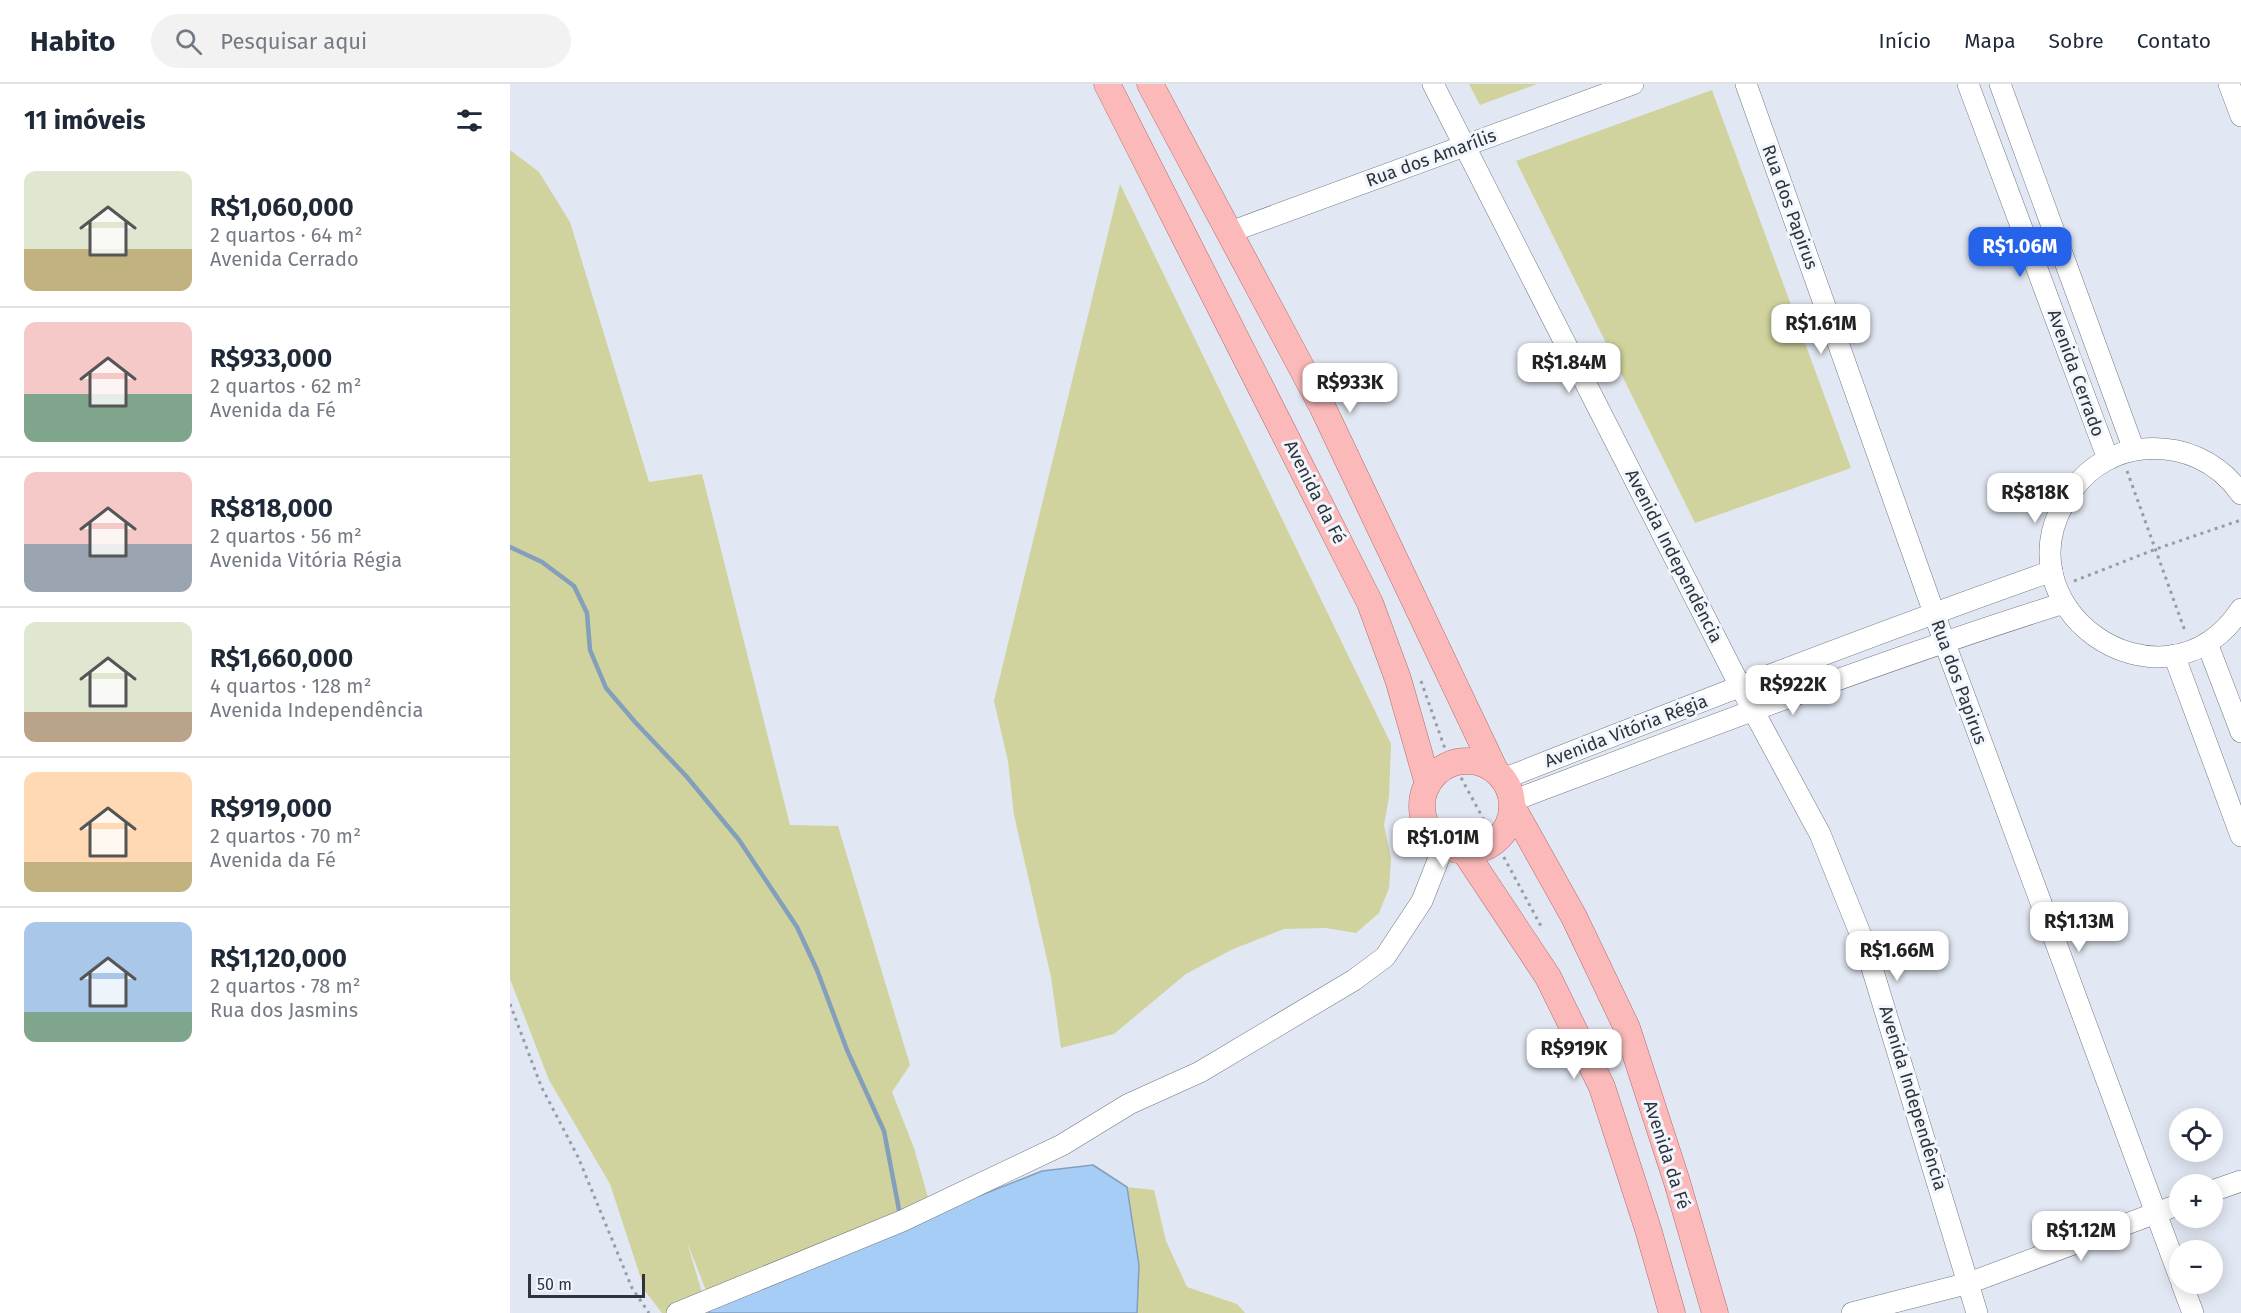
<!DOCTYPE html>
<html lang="pt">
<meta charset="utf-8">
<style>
body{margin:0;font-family:"Fira Sans",sans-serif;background:#f2f2f3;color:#1f2937;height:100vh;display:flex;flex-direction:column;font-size:22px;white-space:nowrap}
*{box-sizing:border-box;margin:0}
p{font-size:20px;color:#747a83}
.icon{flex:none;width:33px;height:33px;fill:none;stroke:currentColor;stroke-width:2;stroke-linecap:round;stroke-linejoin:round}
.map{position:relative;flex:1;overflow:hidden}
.details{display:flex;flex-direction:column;background:#fff;width:510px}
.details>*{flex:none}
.tools{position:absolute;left:1659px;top:1024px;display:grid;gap:12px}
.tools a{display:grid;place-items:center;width:54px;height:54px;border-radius:50%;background:#fff;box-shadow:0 3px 15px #0003;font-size:30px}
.scale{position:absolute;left:18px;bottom:15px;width:117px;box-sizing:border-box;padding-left:6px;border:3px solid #303337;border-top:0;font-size:16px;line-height:21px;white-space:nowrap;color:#303337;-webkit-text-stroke:4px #f0f5fe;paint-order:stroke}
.price{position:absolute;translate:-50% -51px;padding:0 14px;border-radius:12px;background:#fff;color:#222;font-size:20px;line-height:39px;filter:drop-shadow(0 2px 3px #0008)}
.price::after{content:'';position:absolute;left:50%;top:36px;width:18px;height:14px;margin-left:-9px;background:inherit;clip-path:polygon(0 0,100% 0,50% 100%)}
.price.current{background:#2563eb;color:#fff}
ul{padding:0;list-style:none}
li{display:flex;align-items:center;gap:18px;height:150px;padding:0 24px}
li+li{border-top:2px solid #e0e1e3}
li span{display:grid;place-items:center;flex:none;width:168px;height:120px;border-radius:12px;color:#555}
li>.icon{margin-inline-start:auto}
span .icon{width:72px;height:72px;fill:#fffc;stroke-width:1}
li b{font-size:26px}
h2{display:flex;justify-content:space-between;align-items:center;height:72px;padding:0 24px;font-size:26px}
header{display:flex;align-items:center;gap:36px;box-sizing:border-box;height:84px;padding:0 30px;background:#fff;border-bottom:2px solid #e0e1e3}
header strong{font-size:28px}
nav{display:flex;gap:33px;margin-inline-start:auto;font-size:21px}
.search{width:420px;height:54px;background:#f2f2f3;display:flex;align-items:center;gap:15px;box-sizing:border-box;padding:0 21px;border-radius:33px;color:#747a83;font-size:22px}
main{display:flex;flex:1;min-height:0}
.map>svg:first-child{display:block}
.green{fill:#d0d39d}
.water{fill:#a6cdf5;stroke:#839fbc;stroke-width:1.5}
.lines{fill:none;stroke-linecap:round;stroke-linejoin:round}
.stream{stroke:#839fbc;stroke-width:4.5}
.minor-casing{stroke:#727781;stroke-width:22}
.major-casing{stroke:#b36c6e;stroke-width:27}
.path{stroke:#989da5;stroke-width:3;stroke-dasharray:3 4.5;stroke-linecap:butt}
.minor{stroke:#fff;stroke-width:21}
.major{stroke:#fbb9b9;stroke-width:26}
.labels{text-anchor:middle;stroke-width:6;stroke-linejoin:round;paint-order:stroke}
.street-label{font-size:18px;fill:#303337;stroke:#f0f5fe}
</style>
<header>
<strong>Habito</strong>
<div class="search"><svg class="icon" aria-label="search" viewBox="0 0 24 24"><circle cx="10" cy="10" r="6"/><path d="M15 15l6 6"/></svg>Pesquisar aqui</div>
<nav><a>Início</a><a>Mapa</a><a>Sobre</a><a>Contato</a></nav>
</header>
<main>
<section class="details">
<h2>11 imóveis<svg class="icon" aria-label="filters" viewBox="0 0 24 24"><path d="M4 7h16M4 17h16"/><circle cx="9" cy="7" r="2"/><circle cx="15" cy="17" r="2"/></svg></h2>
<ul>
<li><span style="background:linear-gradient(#dfe7d0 65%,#c2b280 0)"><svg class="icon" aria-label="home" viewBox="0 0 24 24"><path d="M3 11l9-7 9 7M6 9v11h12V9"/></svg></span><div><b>R$1,060,000</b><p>2 quartos · 64 m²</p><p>Avenida Cerrado</p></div></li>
<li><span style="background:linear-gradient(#f6c9c9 60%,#7fa58c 0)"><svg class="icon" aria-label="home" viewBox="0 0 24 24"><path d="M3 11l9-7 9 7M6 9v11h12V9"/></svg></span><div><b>R$933,000</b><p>2 quartos · 62 m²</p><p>Avenida da Fé</p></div></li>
<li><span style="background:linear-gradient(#f6c9c9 60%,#9aa5b1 0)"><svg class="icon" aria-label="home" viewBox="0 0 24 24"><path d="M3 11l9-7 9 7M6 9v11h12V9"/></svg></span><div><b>R$818,000</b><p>2 quartos · 56 m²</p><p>Avenida Vitória Régia</p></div></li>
<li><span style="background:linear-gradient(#dfe7d0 75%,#b9a48a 0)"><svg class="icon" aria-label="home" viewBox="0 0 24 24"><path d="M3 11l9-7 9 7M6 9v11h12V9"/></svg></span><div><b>R$1,660,000</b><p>4 quartos · 128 m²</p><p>Avenida Independência</p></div></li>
<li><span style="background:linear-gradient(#ffd9b3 75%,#c2b280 0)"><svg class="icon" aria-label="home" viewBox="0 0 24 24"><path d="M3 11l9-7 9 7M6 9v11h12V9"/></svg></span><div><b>R$919,000</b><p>2 quartos · 70 m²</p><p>Avenida da Fé</p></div></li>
<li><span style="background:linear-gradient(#a9c7e8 75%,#7fa58c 0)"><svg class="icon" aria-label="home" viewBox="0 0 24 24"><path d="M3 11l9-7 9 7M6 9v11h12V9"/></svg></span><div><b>R$1,120,000</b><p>2 quartos · 78 m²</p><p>Rua dos Jasmins</p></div></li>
</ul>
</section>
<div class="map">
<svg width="1731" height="1229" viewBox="0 0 1731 1229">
<rect width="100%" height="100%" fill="#e2e8f3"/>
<g class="green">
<path d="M959 0H1027L970 21Z"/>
<path d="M1202 6 1341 384 1185 439 1006 77Z"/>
<path d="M0 66 29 88 60 138 139 398 192 390 280 741 328 742 400 981 382 1008 404 1064 419 1117 197 1209 177 1158 198 1229H152L135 1207 100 1100 39 996 0 895Z"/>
<path d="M610 100 881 660 879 713 874 741 881 774 879 804 869 829 846 849 816 844 774 845 721 866 676 890 604 950 551 964 541 893 504 731 498 677 484 617Z"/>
<path d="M617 1103 644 1106 656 1157 677 1203 727 1220 735 1229H627L629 1181Z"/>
</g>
<path class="water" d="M583 1081 617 1103 629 1181 627 1229H199L197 1220 532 1087Z"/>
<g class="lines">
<path class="stream" d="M0 463 32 478 64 502 77 529 80 566 96 604 125 638 177 693 229 756 287 843 307 886 337 966 374 1047 390 1131"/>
<defs>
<g id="minor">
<path d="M923 0 1230 602 1310 750 1356 864 1467 1229"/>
<path d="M1236 0 1434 557 1670 1194"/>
<path d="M1458 0 1598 375"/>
<path d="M1490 0 1624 366"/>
<path d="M1719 0 1731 32"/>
<path d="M720 148 1123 0"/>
<path d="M1731 410C1708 377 1673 362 1633 365 1607 367 1580 382 1564 404 1476 520 1653 643 1731 525"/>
<path d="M1697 559 1731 648"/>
<path d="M1664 571 1731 752"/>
<path d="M993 695C1176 623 1358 552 1542 487"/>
<path d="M1002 717C1185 648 1367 578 1554 519"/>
<path d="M1702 1107 1731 1097"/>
<path d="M1672 1200 1683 1229"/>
<path d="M167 1229 392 1137 552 1061 619 1020 690 988 844 896 875 873 912 817 934 761"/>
<path d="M1342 1229 1459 1199 1670 1120"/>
</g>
<g id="major">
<path d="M597 0 860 519 888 595 918 700"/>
<path d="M640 0 812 322 985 686"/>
<circle cx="957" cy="722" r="45"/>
<path d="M1003 724 1064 833 1117 944 1167 1098 1205 1229"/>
<path d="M955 768 1038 893 1092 1003 1138 1145 1162 1229"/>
</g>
</defs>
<use href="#minor" class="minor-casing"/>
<use href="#major" class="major-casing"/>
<g class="path">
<path d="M1617 387 1675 547"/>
<path d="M1564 497 1646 465 1731 436"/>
<path d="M911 597 934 662 1032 844"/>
<path d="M0 920 31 1002 68 1073 122 1204 139 1229"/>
</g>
<use href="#minor" class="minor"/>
<use href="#major" class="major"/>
</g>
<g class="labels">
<g class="street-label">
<text transform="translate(921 74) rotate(-20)" y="6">Rua dos Amarílis</text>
<text transform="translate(1280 123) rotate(70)" y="6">Rua dos Papirus</text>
<text transform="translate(1566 289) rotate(70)" y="6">Avenida Cerrado</text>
<text transform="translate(805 408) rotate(63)" y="6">Avenida da Fé</text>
<text transform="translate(1164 472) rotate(63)" y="6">Avenida Independência</text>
<text transform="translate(1449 598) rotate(70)" y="6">Rua dos Papirus</text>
<text transform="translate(1116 647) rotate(-21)" y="6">Avenida Vitória Régia</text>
<text transform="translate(1403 1014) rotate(73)" y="6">Avenida Independência</text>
<text transform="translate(1157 1071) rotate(72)" y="6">Avenida da Fé</text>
</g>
</g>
</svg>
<div class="tools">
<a><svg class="icon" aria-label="locate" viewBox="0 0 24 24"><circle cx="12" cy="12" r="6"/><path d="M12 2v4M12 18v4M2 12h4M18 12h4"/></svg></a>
<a>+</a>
<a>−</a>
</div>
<div class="scale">50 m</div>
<b class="price current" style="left:1510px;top:194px">R$1.06M</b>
<b class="price" style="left:1311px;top:271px">R$1.61M</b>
<b class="price" style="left:1059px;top:310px">R$1.84M</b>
<b class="price" style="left:840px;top:330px">R$933K</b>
<b class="price" style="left:1525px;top:440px">R$818K</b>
<b class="price" style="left:1283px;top:632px">R$922K</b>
<b class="price" style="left:933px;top:785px">R$1.01M</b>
<b class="price" style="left:1569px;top:869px">R$1.13M</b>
<b class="price" style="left:1387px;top:898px">R$1.66M</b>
<b class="price" style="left:1064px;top:996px">R$919K</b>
<b class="price" style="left:1571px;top:1178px">R$1.12M</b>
</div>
</main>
